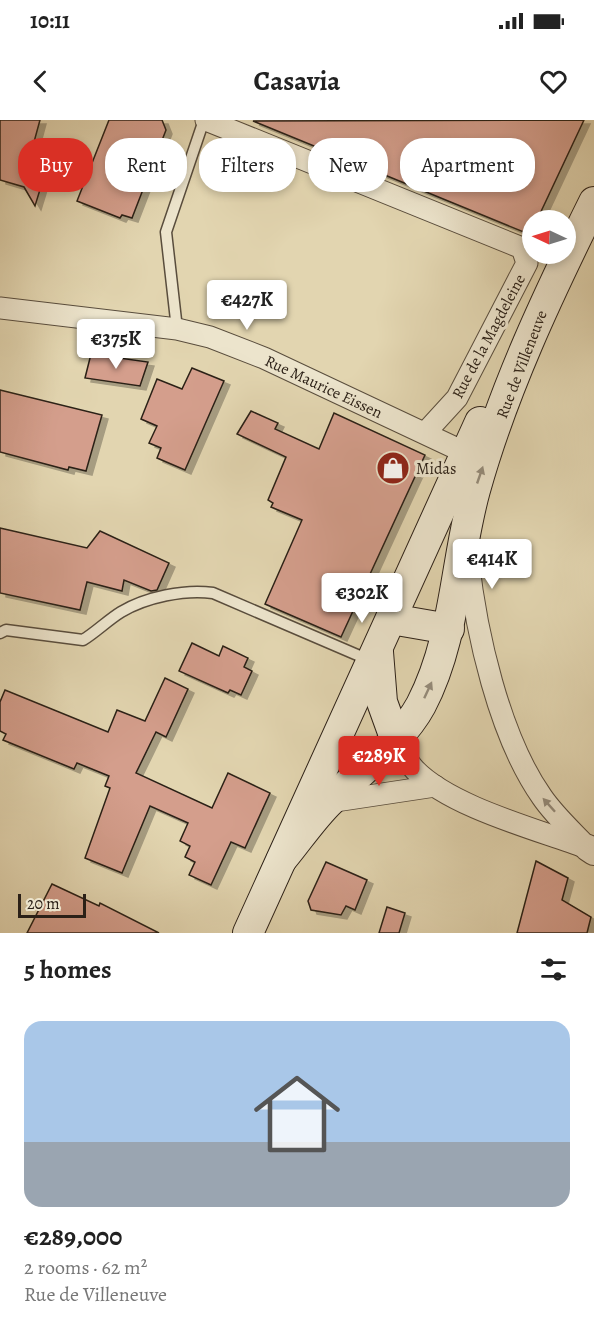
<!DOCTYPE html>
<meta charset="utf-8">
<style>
body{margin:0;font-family:Alegreya,serif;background:#f6f6f6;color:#222;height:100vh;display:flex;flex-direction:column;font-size:22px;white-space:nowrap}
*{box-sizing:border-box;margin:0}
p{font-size:20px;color:#767676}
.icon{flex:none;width:33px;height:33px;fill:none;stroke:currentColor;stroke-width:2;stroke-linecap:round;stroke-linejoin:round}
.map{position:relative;height:813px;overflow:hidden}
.details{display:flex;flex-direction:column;background:#fff;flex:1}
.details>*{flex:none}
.hud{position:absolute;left:18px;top:18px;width:558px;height:54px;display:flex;gap:12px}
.needle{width:39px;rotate:274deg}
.fabs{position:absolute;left:522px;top:90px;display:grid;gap:12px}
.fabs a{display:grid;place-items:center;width:54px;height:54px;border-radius:50%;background:#fff;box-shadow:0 3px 9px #0003;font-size:30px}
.scale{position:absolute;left:18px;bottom:15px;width:68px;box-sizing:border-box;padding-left:6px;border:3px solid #2b2017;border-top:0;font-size:16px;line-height:21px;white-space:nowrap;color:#2b2017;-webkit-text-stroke:4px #ece4cc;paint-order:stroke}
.price{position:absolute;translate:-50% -51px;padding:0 14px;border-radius:6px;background:#fff;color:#222;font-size:20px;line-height:39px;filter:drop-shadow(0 2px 3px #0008)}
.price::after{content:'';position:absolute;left:50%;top:36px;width:18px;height:14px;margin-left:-9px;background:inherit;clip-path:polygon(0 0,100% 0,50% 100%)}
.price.active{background:#d93025;color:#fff}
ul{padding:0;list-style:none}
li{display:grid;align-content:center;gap:12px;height:318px;padding:0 24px}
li+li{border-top:2px solid #e0e0e0}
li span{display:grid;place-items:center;height:186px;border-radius:18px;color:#555}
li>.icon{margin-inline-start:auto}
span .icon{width:108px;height:108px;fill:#fffc;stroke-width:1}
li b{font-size:26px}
h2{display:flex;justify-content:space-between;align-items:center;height:72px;padding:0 24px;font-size:26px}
.chip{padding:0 21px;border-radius:24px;background:#fff;box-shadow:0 3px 9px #0003;font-size:21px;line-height:54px}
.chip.active{background:#d93025;color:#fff}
.status{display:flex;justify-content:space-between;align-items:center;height:42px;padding:0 30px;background:#fff;direction:ltr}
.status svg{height:16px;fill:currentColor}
header{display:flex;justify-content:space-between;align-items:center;height:78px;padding:0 24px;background:#fff;font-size:27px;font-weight:700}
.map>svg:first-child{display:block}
.building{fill:#d49e8c;stroke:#2b2017;stroke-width:1.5;filter:url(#shadow)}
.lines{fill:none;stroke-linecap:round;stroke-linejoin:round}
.service-casing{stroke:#594d3d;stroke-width:13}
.minor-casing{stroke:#594d3d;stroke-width:23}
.tertiary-casing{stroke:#594d3d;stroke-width:28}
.secondary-casing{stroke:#2b2017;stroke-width:32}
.service{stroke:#ece4cc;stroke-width:10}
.minor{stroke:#ece4cc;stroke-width:21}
.tertiary{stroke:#ece4cc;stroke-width:26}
.secondary{stroke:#ece4cc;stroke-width:30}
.oneway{fill:#958c7b}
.labels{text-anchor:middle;stroke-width:6;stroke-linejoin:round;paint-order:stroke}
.street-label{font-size:16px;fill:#2b2017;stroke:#ece4cc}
.poi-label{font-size:16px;fill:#2b2017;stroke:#ece4cc;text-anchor:start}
</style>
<div class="status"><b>10:11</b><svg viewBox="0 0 49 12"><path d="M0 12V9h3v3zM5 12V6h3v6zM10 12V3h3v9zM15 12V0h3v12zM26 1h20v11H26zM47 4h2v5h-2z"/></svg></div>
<header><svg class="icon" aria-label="back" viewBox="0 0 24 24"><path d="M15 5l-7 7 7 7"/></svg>Casavia<svg class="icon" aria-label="heart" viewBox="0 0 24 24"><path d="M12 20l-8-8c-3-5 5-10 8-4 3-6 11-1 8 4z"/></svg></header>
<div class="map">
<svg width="594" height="813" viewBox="0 0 594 813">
<defs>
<filter id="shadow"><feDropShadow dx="6" dy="4" stdDeviation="0" flood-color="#0004"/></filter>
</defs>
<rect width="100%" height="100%" fill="#e2d5b0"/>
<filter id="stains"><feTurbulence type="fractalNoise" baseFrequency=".00333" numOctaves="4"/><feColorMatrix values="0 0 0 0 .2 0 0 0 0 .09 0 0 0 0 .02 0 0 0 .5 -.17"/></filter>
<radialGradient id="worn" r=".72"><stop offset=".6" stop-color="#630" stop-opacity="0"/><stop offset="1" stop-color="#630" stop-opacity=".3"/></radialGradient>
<g class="building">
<path d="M0 0H40L28 44 46 50 35 86 24 67 0 60Z"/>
<path d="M109 0H162L166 10 132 98 122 95 120 98 77 81Z"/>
<path d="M584 0 537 100H532L531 115 253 1Z"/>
<path d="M91 234 148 242 140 266 85 258Z"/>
<path d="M192 248 224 261 185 350 157 338 161 328 149 323 157 306 141 299 157 259 182 269Z"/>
<path d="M0 270 102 295 86 351 69 347 68 350 0 332Z"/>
<path d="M251 291 278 303 275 309 319 329 334 293 425 335 341 517 265 484 302 400 271 387 273 383 268 380 286 337 237 314Z"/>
<path d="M0 408 87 428 100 411 169 443 157 470 151 471 124 460 122 471 87 462 80 490 0 473Z"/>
<path d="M192 523 219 536 223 526 248 538 244 547 252 551 241 575 230 570 228 573 179 551Z"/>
<path d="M165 558 188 569 166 617 156 612 136 653 212 688 228 653 270 673 245 728 231 722 211 765 189 755 195 742 185 737 190 726 180 721 188 703 150 686 122 753 85 738 110 668 105 666 109 656 77 643 74 649 3 620 6 614 0 611V582L5 570 108 612 117 590 145 601Z"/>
<path d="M536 741 568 758 562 780 591 797 587 813H517Z"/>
<path d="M326 742 367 760 355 790 346 786 341 795 311 790 308 781Z"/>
<path d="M52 764 99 786 100 783 159 813H27Z"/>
<path d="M387 787 405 793 399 813H379Z"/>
</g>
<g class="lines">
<defs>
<g id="service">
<path d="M177 209 166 112 204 0"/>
<path d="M0 513 6 510 83 520C96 512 108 500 121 492 146 477 185 469 213 473L369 540"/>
</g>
<g id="minor">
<path d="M206 0 522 128 527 143 457 278 425 313"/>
<path d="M0 188 177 209 210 217 264 238 466 333"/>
<path d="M468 439C476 512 499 616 542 677 555 696 573 712 588 728"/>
<path d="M395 618C401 628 407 642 415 650 451 687 536 709 584 727"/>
<path d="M329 682 435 666"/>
</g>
<path id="tertiary" d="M588 728 594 732"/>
<g id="secondary">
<path d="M391 499 449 509"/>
<path d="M378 532 382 582 395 618"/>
<path d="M282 739C298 720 313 697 331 680 361 650 401 622 421 585 456 518 455 442 475 370 503 270 548 175 594 82"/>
<path d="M248 813 480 302"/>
</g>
</defs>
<use href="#service" class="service-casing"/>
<use href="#minor" class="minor-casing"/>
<use href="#tertiary" class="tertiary-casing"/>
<use href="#secondary" class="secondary-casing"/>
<use href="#service" class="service"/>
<use href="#minor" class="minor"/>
<use href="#tertiary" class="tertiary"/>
<use href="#secondary" class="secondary"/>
</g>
<defs><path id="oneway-solid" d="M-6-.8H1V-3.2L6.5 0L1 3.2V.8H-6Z" transform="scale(1.5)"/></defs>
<g class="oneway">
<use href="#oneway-solid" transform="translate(480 355) rotate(-71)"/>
<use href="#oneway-solid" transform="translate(428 570) rotate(-65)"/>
<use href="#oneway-solid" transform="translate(549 685) rotate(-132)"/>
</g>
<defs>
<symbol id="shop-disc" viewBox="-11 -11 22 22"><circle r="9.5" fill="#8f2418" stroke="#ece4cc"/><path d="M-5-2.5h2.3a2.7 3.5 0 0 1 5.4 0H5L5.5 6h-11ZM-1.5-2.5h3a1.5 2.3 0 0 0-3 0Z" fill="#fff"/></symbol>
</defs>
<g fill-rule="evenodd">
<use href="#shop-disc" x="374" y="329" width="38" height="38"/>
</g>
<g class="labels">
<g class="street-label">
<text transform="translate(488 216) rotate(-62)" y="6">Rue de la Magdeleine</text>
<text transform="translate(521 244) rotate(-69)" y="6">Rue de Villeneuve</text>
<text transform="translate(324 266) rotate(25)" y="6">Rue Maurice Eissen</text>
</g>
<g class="poi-label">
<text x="416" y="354">Midas</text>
</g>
</g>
<rect width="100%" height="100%" filter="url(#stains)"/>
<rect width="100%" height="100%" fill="url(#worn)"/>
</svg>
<div class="fabs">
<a><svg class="needle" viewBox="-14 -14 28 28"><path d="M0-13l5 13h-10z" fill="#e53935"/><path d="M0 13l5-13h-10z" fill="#767676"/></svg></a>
</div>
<div class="scale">20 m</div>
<b class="price" style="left:247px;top:211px">€427K</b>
<b class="price" style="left:116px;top:250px">€375K</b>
<b class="price" style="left:492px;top:470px">€414K</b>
<b class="price" style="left:362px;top:504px">€302K</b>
<b class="price active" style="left:379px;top:667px">€289K</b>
<div class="hud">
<a class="chip active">Buy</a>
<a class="chip">Rent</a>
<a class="chip">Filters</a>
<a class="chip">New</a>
<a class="chip">Apartment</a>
</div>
</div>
<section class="details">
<h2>5 homes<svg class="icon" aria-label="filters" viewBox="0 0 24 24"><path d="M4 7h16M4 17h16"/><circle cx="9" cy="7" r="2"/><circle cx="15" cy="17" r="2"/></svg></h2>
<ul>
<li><span style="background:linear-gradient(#a9c7e8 65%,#9aa5b1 0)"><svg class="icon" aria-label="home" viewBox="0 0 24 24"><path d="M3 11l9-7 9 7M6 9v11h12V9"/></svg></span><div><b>€289,000</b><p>2 rooms · 62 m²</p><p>Rue de Villeneuve</p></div></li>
</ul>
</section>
